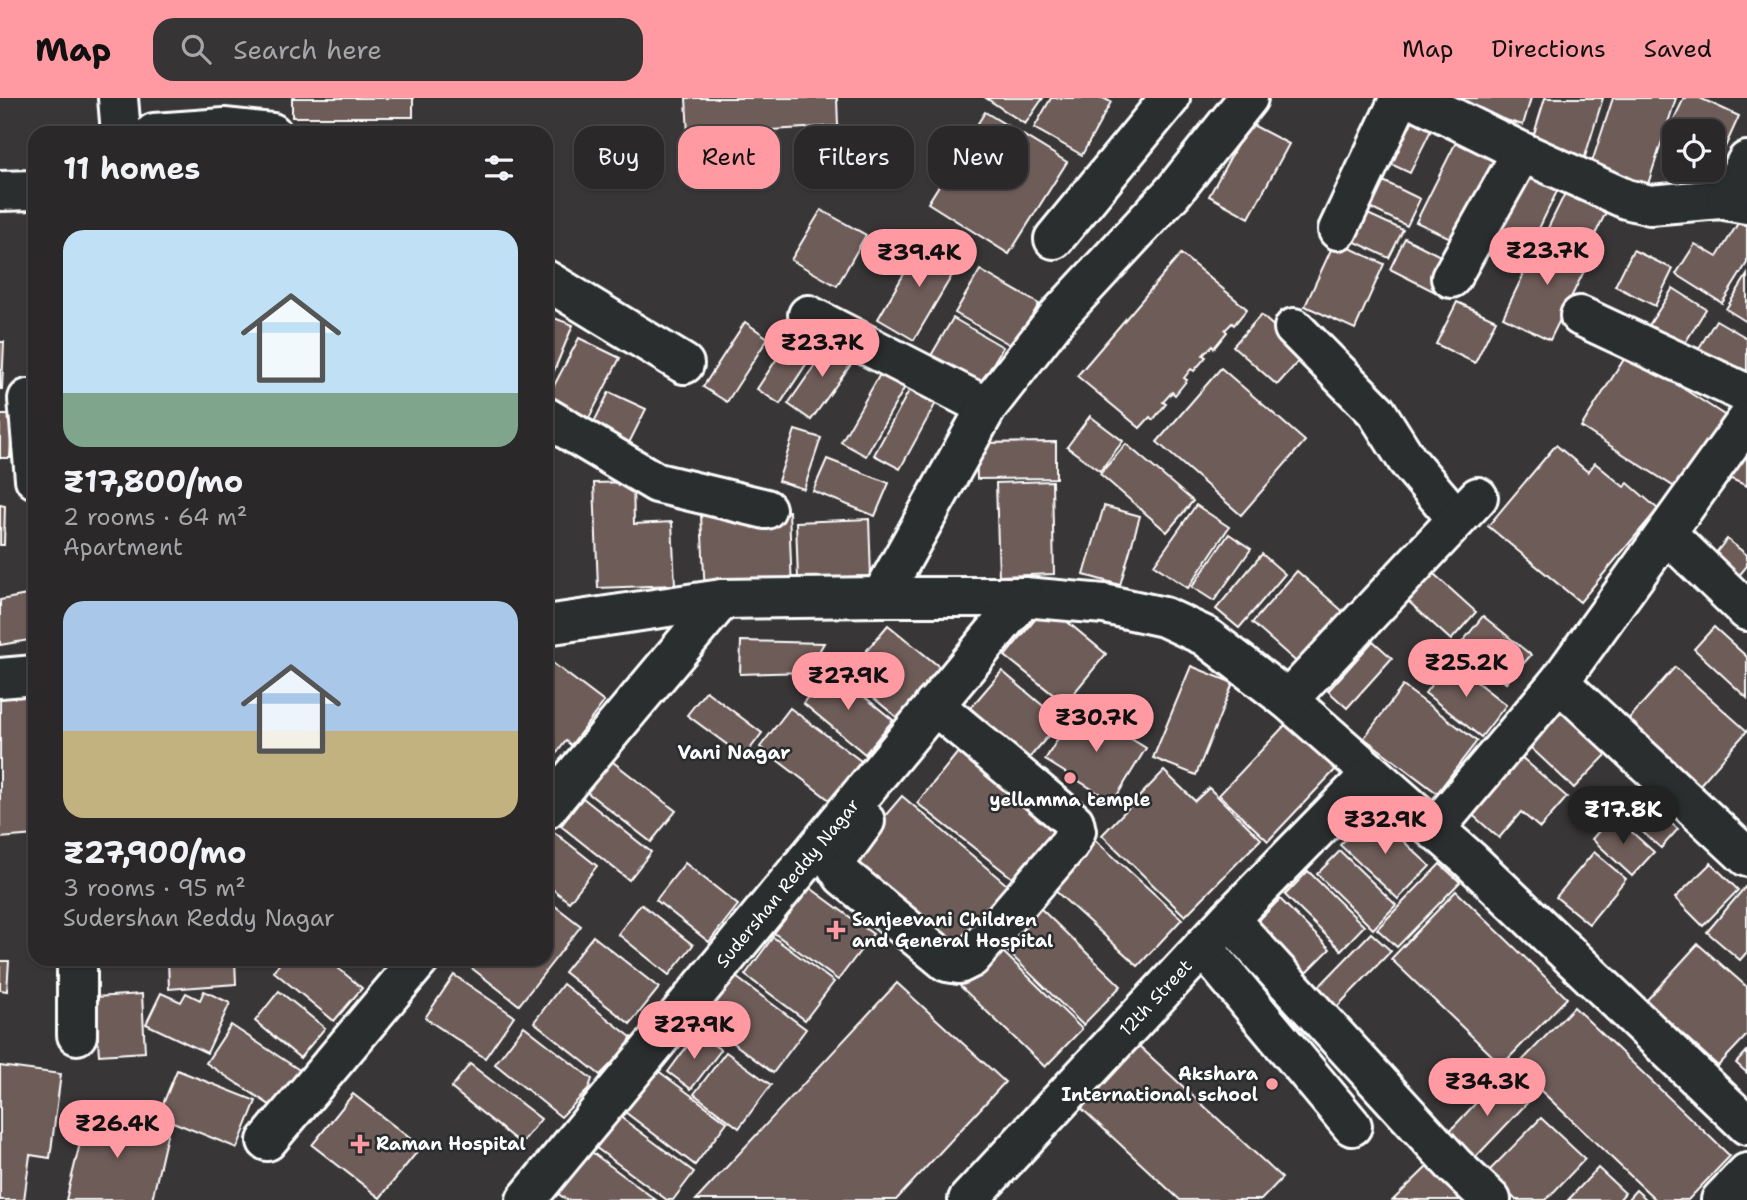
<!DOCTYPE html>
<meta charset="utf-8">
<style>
body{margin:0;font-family:"Shantell Sans",sans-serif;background:#363435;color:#f1f3f6;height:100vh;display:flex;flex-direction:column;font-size:26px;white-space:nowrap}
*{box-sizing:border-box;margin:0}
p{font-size:23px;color:#a5a6a8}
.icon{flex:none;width:38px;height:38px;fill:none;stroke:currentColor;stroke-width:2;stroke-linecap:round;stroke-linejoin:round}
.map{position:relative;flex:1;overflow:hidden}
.panel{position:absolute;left:28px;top:28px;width:525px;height:840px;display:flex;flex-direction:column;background:#2a2829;border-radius:21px;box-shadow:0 2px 5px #0004,0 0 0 2px #464446}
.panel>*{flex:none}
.hud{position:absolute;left:574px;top:28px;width:665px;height:63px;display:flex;gap:14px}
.controls{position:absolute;left:1662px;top:21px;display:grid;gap:14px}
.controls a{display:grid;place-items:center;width:63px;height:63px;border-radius:14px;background:#2a2829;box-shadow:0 2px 5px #0004,0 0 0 2px #464446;font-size:35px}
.price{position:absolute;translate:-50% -60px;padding:0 16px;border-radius:24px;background:#ff9aa2;color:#111;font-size:23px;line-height:46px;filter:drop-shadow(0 2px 4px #0008)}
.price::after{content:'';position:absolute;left:50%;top:42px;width:21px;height:16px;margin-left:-10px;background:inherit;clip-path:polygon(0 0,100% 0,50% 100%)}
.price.active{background:#222;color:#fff}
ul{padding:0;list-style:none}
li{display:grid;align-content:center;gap:14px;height:371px;padding:0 35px}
li span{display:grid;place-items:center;height:217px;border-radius:21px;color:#555}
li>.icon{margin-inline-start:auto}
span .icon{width:126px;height:126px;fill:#fffc;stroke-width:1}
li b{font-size:30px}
h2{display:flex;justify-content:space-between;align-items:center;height:84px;padding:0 35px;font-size:30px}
.chip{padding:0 24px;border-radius:21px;background:#2a2829;box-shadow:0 2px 5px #0004,0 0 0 2px #464446;font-size:24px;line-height:63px}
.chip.active{background:#ff9aa2;color:#111}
header{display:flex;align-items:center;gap:42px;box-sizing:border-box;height:98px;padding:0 35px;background:#ff9aa2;color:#111}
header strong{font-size:33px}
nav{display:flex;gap:38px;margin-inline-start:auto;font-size:24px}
.search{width:490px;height:63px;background:#363435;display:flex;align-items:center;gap:18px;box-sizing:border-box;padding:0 24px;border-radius:21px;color:#a5a6a8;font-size:26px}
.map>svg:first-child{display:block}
.building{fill:#6e5b59;stroke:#fff;stroke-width:2}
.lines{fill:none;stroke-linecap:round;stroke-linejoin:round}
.minor-casing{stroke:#fff;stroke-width:44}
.minor{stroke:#2a2d2e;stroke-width:38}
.poi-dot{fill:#ff9aa2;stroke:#2a2d2e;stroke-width:2.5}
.labels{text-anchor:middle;stroke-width:5;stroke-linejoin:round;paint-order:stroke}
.poi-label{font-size:18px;font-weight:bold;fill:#fff;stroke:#2a2d2e;text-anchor:start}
.street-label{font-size:18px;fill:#fff;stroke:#2a2d2e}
.neighbourhood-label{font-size:19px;font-weight:bold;fill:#fff;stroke:#2a2d2e}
</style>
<header>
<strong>Map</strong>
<div class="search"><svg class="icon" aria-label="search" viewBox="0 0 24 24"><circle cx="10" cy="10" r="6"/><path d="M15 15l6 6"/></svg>Search here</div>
<nav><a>Map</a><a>Directions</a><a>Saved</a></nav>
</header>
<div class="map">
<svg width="1747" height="1102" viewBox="0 0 1747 1102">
<rect width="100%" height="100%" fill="#383637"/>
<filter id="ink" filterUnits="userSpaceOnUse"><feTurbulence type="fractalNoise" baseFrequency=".0143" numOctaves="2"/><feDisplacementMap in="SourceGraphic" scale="14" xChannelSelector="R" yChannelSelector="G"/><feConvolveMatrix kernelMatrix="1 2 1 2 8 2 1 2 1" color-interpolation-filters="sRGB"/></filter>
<g filter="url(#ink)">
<g class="building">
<rect x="292" y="0" width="121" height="19"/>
<path d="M686 0H837L838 28 688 37Z"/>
<path d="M986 0H1043L1025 26Z"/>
<path d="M1051 0H1103L1111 4 1082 57 1034 30Z"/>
<path d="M1430 0H1531L1523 27Z"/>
<path d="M1545 0H1603L1583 65 1530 49Z"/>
<path d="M1613 0H1676L1647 89 1590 70Z"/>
<path d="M1684 0H1700L1739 18 1717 67 1713 65V33H1675V47L1664 42Z"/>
<path d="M1404 7 1436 22 1410 75 1378 60Z"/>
<path d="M985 14 1067 64 1009 156 928 105Z"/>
<path d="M1249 25 1289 46 1249 120 1209 98Z"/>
<path d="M401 31H517L516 35H398Z"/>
<path d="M1460 36 1500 55 1457 143 1416 124Z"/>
<path d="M1529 69 1561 85 1519 172 1486 156Z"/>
<path d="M1373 78 1420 101 1407 128 1360 105Z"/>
<path d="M1570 85 1611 104 1589 149 1548 130Z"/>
<path d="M821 112 866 137 837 188 791 162Z"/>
<path d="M1359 112 1403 132 1389 160 1345 139Z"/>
<path d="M1740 122 1747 127V165L1722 205 1676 176 1695 146 1717 159Z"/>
<path d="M1543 136 1591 159 1550 242 1503 219Z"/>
<path d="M1405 140 1454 165 1439 196 1390 171Z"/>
<path d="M924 141 961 162 914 242 878 221Z"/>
<path d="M1335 143 1384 166 1355 231 1305 208Z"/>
<path d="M1633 152 1673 171 1655 208 1615 188Z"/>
<path d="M1181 156 1247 211 1234 227 1232 225 1225 232 1227 234 1214 250 1212 248 1203 257 1206 259 1194 273 1191 271 1184 280 1187 282 1175 297 1172 294 1163 304 1166 306 1153 322 1150 319 1140 330 1077 278Z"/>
<path d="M980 172 1039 206 1014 249 955 215Z"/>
<path d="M1747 177V224L1726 211Z"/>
<path d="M1673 190 1706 211 1680 253 1646 232Z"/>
<path d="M546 202 555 206 546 228Z"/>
<path d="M1457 204 1496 222 1475 265 1436 246Z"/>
<path d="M1261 217 1305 256 1277 287 1233 248Z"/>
<path d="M554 220 573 227 547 290 546 241Z"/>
<path d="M953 220 1003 249 979 289 929 261Z"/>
<path d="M1716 222 1747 240V278L1696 255Z"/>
<path d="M745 224 768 240 727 304 703 289Z"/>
<path d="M799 227 822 242 780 306 757 291Z"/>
<path d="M579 240 620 260 589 320 548 299Z"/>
<path d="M833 241 857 258 811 322 788 306Z"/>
<path d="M0 244H4L2 291H0Z"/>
<path d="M1628 255 1732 322 1684 395 1581 329Z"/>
<path d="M887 264 911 278 866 358 841 344Z"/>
<path d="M1221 270 1305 343 1241 417 1157 344Z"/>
<path d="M917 278 943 292 900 371 874 357Z"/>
<path d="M609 294 646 311 629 345 592 328Z"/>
<path d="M0 317H12L10 360H0Z"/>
<path d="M1090 318 1123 343 1100 373 1067 349Z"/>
<path d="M795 332 821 340 804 391 778 383Z"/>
<path d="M1056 344V380L977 381 976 345Z"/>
<path d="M1747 344V388L1729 380Z"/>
<path d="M1126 346 1193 403 1167 434 1100 376Z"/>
<path d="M1556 347 1588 374 1595 365 1624 389 1628 385 1658 411 1580 504 1488 428Z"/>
<path d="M827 361 889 385 875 418 813 393Z"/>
<path d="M1052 383 1054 476 999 478 996 385Z"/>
<path d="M633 384 634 426 672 424 675 487 598 490 594 385Z"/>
<path d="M0 407 5 408 4 447H0Z"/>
<path d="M1196 407 1229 429 1188 490 1154 467Z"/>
<path d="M1104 408 1140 418 1120 487 1084 477Z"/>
<path d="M789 413 792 492 705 496 701 417Z"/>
<path d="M869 421 871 478 798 481 796 424Z"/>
<path d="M1229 436 1251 451 1214 503 1192 489Z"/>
<path d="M1727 441 1747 457V468L1728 491 1703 471Z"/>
<path d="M1262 456 1285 476 1239 530 1216 511Z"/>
<path d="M1297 473 1346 516 1301 568 1252 525Z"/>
<path d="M1434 476 1476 514 1451 542 1408 503Z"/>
<path d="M27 497 35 541 0 547V502Z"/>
<path d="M1047 507 1106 556 1065 606 1005 558Z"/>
<path d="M1483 518 1531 557 1506 585 1460 547Z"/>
<path d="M888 527 942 571 900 622 863 591 851 571Z"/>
<path d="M1714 529 1747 559V600L1694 551Z"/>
<path d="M741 543 824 545 807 574 740 576Z"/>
<path d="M1373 543 1392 560 1347 610 1328 593Z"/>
<path d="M546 560 604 604 571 647 566 643 546 669Z"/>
<path d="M1450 563 1506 607 1481 639 1425 595Z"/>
<path d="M1191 568 1233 585 1196 677 1153 660Z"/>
<path d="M1675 569 1747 633 1698 689 1625 625Z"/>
<path d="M830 571 893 622 865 656 803 605Z"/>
<path d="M1002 573 1061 623 1025 665 966 615Z"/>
<path d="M1403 588 1477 643 1437 695 1364 640Z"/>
<path d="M706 593 762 635 744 659 687 617Z"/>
<path d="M31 596 35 644V737L0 740V598Z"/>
<path d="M1078 608 1146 650 1113 704 1045 662Z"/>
<path d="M790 610 861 663 831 703 760 649Z"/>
<path d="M1563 612 1608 655 1574 690 1529 648Z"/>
<path d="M1288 624 1337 670 1268 743 1219 697Z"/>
<path d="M959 653 1061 734 1020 786 917 705Z"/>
<path d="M604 657 676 713 651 744 579 688Z"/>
<path d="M1519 657 1567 699 1540 730 1521 714 1499 740 1469 714Z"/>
<path d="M1164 673 1195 703 1209 690 1261 741 1185 818 1102 737Z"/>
<path d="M1631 691 1678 731 1661 750 1615 710Z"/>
<path d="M902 698 1019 797 967 858 849 760Z"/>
<path d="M583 700 651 754 629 782 561 728Z"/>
<path d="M1372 714 1430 768 1398 801 1340 747Z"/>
<path d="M1613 717 1654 754 1632 778 1592 741Z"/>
<path d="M554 734 597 768 569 804 546 786V744Z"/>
<path d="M1095 742 1182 821 1138 868 1051 789Z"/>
<path d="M1340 753 1396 807 1373 831 1317 776Z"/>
<path d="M1594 754 1626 781 1589 826 1556 799Z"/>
<path d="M685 765 738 807 709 844 656 802Z"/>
<path d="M1711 765 1738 792 1703 828 1675 800Z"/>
<path d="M1440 766 1460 784 1397 849 1377 831Z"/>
<path d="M1308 773 1364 828 1341 852 1285 797Z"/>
<path d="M809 789 873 836 838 882 774 835Z"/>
<path d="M1745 789 1747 791V854L1740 862 1707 834Z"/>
<path d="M1456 793 1567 900 1502 967 1391 861Z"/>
<path d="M546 801 581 828 519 907 460 861H546Z"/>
<path d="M1280 801 1330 851 1303 878 1253 828Z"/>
<path d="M641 806 693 847 669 877 618 836Z"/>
<path d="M1037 807 1121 888 1083 927 999 845Z"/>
<path d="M1371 835 1391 853 1328 918 1308 900Z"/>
<path d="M593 838 659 890 630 926 564 874Z"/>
<path d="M773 839 834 884 805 922 745 877Z"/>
<path d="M1698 846 1747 889V937L1718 968 1646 903Z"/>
<path d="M998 849 1082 931 1045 969 960 888Z"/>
<path d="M168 861H235L236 886 169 891Z"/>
<path d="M284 861H327L362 890 334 923 273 873Z"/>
<path d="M0 863H9L7 893 0 892Z"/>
<path d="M454 877 514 918 485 960 425 920Z"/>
<path d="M736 879 806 931 773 975 703 922Z"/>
<path d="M897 885 1005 984 896 1102H696Z"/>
<path d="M563 886 631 939 627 950 600 977 534 924Z"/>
<path d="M204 893 230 905 207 955 146 926 161 895 181 904 186 895 200 902Z"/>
<path d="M279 893 325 930 300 960 255 923Z"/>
<path d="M142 896 145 954 99 957 95 899Z"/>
<path d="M1574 909 1730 1058 1688 1102H1656L1516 969Z"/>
<path d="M231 927 301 973 276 1011 206 965Z"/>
<path d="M524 928 592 981 588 992 561 1019 495 966Z"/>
<path d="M697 935 721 952 691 991 668 974Z"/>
<path d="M1137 946 1282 1080 1261 1102H1180L1079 1008Z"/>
<path d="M1747 953V975L1736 965Z"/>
<path d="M726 954 771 987 739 1030 694 996Z"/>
<path d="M470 966 541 1021 521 1046 451 990Z"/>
<path d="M0 968 61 976 50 1060 30 1057 24 1102H0Z"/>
<path d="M177 972 256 1003 237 1050 158 1018Z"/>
<path d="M657 972 727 1024 695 1067 625 1014Z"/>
<path d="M1502 977 1529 1003 1472 1063 1445 1038Z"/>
<path d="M353 996 421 1049 380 1100 312 1047Z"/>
<path d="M88 1013 168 1033 152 1102H66Z"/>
<path d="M619 1018 694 1074 673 1102H667L595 1049Z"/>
<path d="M1541 1020 1585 1061 1546 1102H1516L1487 1075Z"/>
<path d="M589 1052 656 1102H567L557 1095Z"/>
<path d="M1428 1068 1462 1102H1393Z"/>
<path d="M1598 1070 1625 1095 1619 1102H1568Z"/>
<path d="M1636 1092 1647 1102H1627Z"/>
</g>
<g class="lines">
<defs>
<g id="minor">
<path d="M118 0 121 35"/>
<path d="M1413 0 1522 54 1626 101 1650 107 1720 101 1747 106"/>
<path d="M154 35 224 30 272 35"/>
<path d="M0 93 35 92"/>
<path d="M1727 102 1747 63"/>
<path d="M1338 132 1400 0"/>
<path d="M1054 141 1170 0"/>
<path d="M1451 180 1522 54"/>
<path d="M546 182 684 266"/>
<path d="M808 217 987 309"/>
<path d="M1580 218 1747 296"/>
<path d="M1294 230 1376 313 1407 362 1457 421"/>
<path d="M28 301 35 381"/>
<path d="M546 319 657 385 766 411"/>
<path d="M1667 436 1747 513"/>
<path d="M881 499 987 309 1059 217 1173 94 1248 0"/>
<path d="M546 527 722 501 881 499H1024L1104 506 1164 519 1205 538 1288 602 1469 761 1747 1027"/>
<path d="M0 580 35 577"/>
<path d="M1559 584 1747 759"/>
<path d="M1288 602 1478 399"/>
<path d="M1371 676 1229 821 1455 1068 1491 1102"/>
<path d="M546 711 722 501"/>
<path d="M865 723 841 756 837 769 843 778 947 864 959 866 971 860 1070 745 1076 733 1074 724 934 607"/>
<path d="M1434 732 1559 584 1747 322"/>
<path d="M1203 849 1352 1028"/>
<path d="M77 861V937"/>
<path d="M267 1043 420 861"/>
<path id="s1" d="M526 1102 1024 499"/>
<path id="s2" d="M968 1102 1229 821"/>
<path d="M1721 1102 1747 1075"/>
</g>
</defs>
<use href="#minor" class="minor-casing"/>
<use href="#minor" class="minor"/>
</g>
</g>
<g class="poi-dot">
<circle cx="1070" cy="680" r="7"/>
<path d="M832.5 821.5h7v7h7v7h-7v7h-7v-7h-7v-7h7z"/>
<circle cx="1272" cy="986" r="7"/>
<path d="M356.5 1035.5h7v7h7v7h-7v7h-7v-7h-7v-7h7z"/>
</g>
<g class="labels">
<g class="poi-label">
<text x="1070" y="708" text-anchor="middle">yellamma temple</text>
<text x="852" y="828">Sanjeevani Children<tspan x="852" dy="21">and General Hospital</tspan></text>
<text x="1258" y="982" text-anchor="end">Akshara<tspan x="1258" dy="21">International school</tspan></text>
<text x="376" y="1052">Raman Hospital</text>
</g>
<g class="street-label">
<text dy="6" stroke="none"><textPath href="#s1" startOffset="411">Sudershan Reddy Nagar</textPath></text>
<text dy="6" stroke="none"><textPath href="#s2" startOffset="276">12th Street</textPath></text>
</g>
<g class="neighbourhood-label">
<text x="734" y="661">Vani Nagar</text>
</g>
</g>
</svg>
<div class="controls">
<a><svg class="icon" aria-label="locate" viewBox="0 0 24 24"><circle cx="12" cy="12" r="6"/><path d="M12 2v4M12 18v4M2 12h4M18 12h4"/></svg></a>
</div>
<b class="price" style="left:1547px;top:189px">₹23.7K</b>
<b class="price" style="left:919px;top:191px">₹39.4K</b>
<b class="price" style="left:822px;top:281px">₹23.7K</b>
<b class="price" style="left:1466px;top:601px">₹25.2K</b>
<b class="price" style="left:848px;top:614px">₹27.9K</b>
<b class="price" style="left:1096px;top:656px">₹30.7K</b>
<b class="price active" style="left:1623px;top:748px">₹17.8K</b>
<b class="price" style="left:1385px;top:758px">₹32.9K</b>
<b class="price" style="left:694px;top:963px">₹27.9K</b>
<b class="price" style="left:1487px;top:1020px">₹34.3K</b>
<b class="price" style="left:117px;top:1062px">₹26.4K</b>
<div class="hud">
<a class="chip">Buy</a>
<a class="chip active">Rent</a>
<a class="chip">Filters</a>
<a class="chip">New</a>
</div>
<section class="panel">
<h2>11 homes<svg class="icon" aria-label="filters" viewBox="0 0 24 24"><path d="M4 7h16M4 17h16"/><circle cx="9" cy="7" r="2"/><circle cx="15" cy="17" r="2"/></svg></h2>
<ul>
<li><span style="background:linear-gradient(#bfe0f5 75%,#7fa58c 0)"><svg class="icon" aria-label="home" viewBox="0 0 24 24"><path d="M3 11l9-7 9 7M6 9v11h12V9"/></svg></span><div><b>₹17,800/mo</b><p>2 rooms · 64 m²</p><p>Apartment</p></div></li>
<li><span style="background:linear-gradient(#a9c7e8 60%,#c2b280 0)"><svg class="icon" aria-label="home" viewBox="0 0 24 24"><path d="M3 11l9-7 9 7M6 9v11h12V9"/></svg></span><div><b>₹27,900/mo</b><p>3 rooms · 95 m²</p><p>Sudershan Reddy Nagar</p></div></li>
</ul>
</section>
</div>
